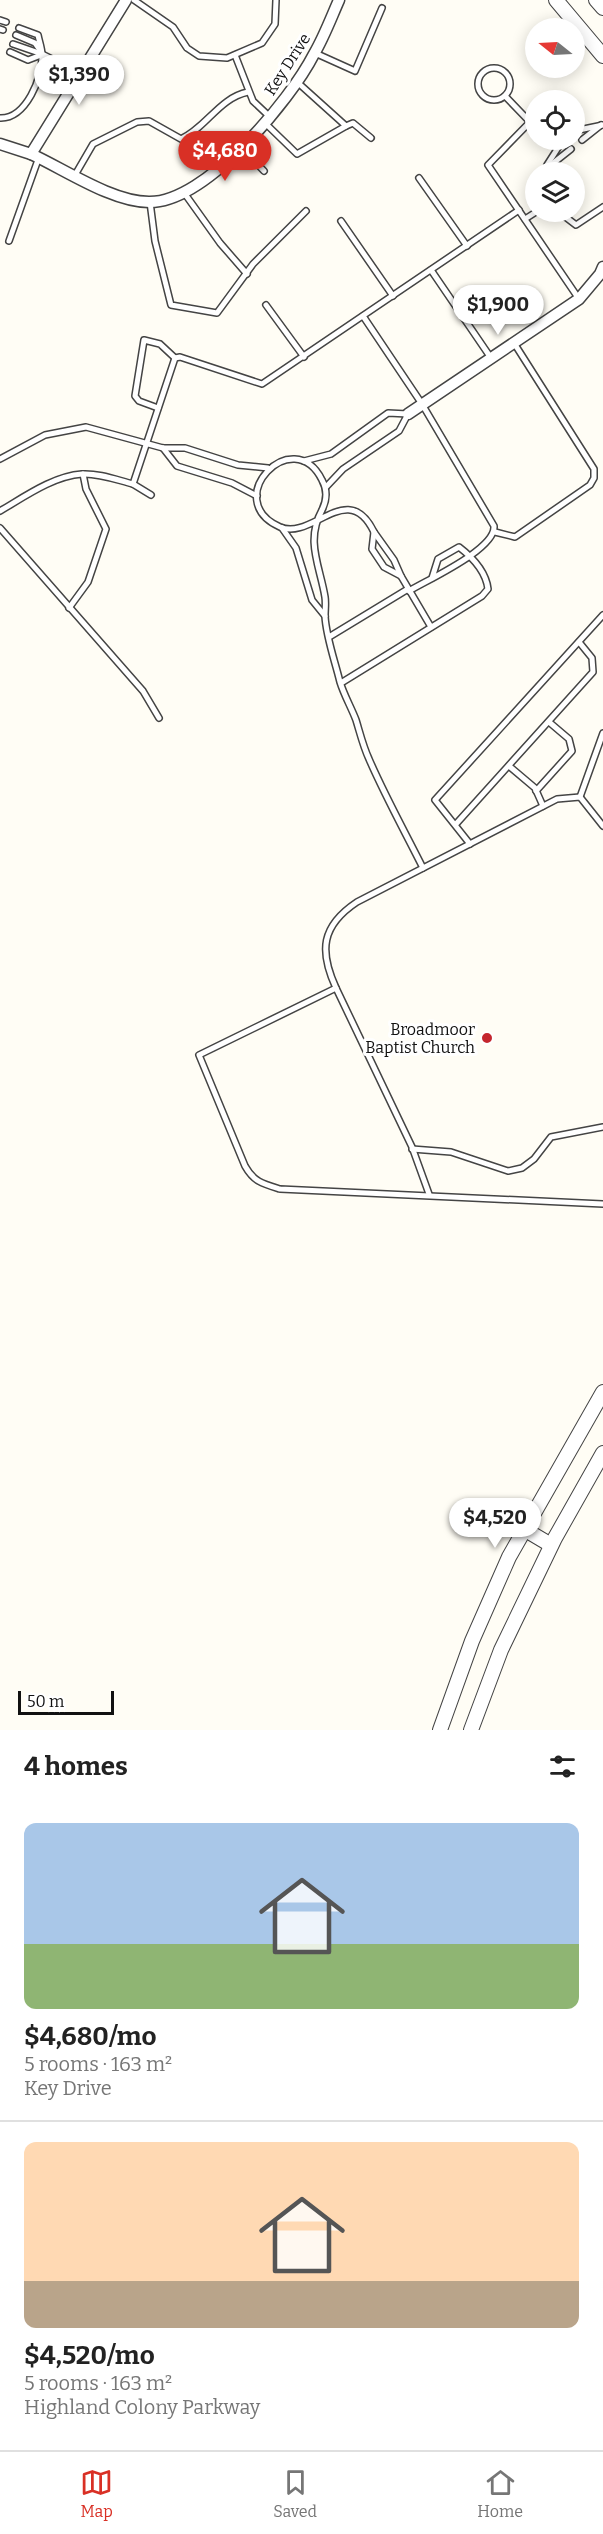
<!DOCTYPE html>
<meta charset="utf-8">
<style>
body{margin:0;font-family:Bitter,serif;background:#f2f2f2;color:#222;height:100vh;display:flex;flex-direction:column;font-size:22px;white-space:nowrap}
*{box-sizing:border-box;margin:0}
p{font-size:20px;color:#767676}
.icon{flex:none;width:33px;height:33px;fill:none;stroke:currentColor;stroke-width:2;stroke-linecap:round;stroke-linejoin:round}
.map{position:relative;height:1730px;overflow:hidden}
.side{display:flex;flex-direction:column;background:#fff;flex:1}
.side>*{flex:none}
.needle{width:39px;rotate:288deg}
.controls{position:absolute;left:525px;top:18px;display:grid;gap:12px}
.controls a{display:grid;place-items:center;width:60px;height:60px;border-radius:50%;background:#fff;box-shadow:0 3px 15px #0003;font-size:30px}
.scale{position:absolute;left:18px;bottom:15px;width:96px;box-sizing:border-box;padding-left:6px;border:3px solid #111;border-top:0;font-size:16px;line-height:21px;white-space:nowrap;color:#111;-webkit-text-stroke:4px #fff;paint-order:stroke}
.price{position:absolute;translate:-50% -51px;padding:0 14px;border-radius:21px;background:#fff;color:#222;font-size:20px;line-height:39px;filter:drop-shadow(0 2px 3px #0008)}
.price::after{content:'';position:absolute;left:50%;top:36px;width:18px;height:14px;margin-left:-9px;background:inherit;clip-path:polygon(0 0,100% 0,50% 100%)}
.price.active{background:#d93025;color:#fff}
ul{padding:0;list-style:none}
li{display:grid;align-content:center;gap:12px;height:318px;padding:0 24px}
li+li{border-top:2px solid #e0e0e0}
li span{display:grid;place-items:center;height:186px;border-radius:12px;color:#555}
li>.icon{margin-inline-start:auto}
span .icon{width:108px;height:108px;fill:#fffc;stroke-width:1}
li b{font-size:26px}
h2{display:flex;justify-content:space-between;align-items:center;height:72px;padding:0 24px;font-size:26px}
.menu{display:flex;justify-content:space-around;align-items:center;height:84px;border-top:2px solid #e0e0e0;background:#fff;font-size:16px;color:#767676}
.menu a{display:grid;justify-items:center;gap:3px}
.menu .active{color:#d93025}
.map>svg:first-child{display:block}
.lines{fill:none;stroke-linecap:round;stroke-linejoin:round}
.service-casing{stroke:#444;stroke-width:8}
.minor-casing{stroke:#444;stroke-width:13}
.tertiary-casing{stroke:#444;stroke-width:16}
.service{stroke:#fff;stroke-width:5}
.minor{stroke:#fff;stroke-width:10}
.tertiary{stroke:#fff;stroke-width:14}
.poi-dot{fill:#c4262e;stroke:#fff;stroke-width:2}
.labels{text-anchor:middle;stroke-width:6;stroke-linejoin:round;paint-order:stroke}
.street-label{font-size:16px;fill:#111;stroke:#fff}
.poi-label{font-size:16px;fill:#111;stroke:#fff;text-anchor:end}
</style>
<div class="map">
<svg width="603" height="1730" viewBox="0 0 603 1730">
<rect width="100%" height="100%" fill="#fffdf5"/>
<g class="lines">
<defs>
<g id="service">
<path d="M134 0 173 27 187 48 199 56 227 58 262 43 275 24 276 0"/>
<path d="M0 20 6 22"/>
<path d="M0 29 3 30"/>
<path d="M16 35 35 43 40 50"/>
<path d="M13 44 42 54 80 73"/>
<path d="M10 52 28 60 41 55"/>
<path d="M315 53 355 71 382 8"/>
<path d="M235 55 253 101 270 117"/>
<circle cx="494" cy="84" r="16"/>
<path d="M505 96 530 122 488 165 579 299"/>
<path d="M0 118C26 119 43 77 42 55 42 48 39 41 38 35L19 28"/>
<path d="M265 123 297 154 346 126 296 81"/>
<path d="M346 126 353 123 371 138"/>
<path d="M574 131 603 125"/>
<path d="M582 140 601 125"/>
<path d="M241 147 264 171"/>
<path d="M547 165 563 140"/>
<path d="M542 172 571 149"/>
<path d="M75 175 93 144 137 122 149 121 181 139C207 127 219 98 248 92"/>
<path d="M419 178 467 246"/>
<path d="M185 194 220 243 247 274"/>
<path d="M150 202 155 241 171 305 217 313 253 264 306 211"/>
<path d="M559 212 576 225 603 207"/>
<path d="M525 219 536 212"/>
<path d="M341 221 393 296"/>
<path d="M9 241 39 157"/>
<path d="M431 270 491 358"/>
<path d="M266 305 304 357"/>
<path d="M363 316 422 404 494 526C496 549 429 579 409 591"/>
<path d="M158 408 139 401 135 396 144 340 160 344 175 358"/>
<path d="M163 448 177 466 232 483 257 496"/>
<path d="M0 459 45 435 86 427 163 448H185L238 465 268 468"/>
<path d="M304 461 331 454 388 413 408 414 399 431 343 469 326 487"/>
<path d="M151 495 133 484 175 358 180 357 262 384 519 210"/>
<path d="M0 511C24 497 53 476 82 474 99 473 117 480 133 484"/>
<path d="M0 528 143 691 159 718"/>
<path d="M282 528 296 548 312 600 325 616"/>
<path d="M374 532 394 560 401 576"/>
<path d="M495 532 515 537 590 485 594 478V469L514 343"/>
<path d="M69 608 88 582 106 529 86 489 83 474"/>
<path d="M329 637 408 589"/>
<path d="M341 683 482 596 488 589C486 572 472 557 459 547L438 559 432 578"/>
<path d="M509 766 535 788 543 806"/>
<path d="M536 791 572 751 569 739 549 722"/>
<path d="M580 797 603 733"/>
<path d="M456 824 593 672 592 658 579 642"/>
<path d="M603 826 580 797 557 799 357 902C321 926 319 951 336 988L199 1055 245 1166C254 1182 263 1184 280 1189L603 1204"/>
<path d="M470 844 435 800 603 615"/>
<path d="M423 868C405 832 385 796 369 759 363 746 360 733 356 720 351 707 344 695 340 682 335 661 326 637 325 616 325 609 326 603 325 597 320 566 305 541 322 510 327 500 327 489 322 480 293 422 219 500 280 527 312 541 348 478 374 532L372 549 384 567 401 576 431 627"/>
<path d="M336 988 412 1147 429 1194"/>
<path d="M412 1149 451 1152 508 1171 522 1168 534 1159 551 1137 603 1127"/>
</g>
<g id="minor">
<path d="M0 144 31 154 126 0"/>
<path d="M31 154C64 169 112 202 149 202 205 203 290 101 314 54 324 37 331 18 339 0"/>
<path d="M408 414 579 299 600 274 603 267"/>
</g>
<g id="tertiary">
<path d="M556 0 603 56"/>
<path d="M596 0 603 8"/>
<path d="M524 1529 551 1545"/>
<path d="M440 1730 472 1641 509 1557 603 1392"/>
<path d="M471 1730 501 1650 555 1538 603 1453"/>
</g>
</defs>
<use href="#service" class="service-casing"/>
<use href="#minor" class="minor-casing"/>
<use href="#tertiary" class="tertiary-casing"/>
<use href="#service" class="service"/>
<use href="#minor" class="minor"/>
<use href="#tertiary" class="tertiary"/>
</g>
<circle class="poi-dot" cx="487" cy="1038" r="6"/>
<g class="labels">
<g class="street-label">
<text transform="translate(287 64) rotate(-57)" y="6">Key Drive</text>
</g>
<g class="poi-label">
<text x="475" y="1035">Broadmoor<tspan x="475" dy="18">Baptist Church</tspan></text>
</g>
</g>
</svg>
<div class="controls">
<a><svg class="needle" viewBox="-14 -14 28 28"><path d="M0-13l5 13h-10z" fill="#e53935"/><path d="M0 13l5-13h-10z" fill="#767676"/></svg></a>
<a><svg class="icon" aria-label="locate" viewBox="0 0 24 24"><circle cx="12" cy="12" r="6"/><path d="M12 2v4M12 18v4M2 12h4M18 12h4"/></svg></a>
<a><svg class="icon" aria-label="layers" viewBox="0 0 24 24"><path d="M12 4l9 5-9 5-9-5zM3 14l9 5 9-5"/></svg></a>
</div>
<div class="scale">50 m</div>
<b class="price" style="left:79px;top:106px">$1,390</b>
<b class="price active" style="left:225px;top:182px">$4,680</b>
<b class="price" style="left:498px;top:336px">$1,900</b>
<b class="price" style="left:495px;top:1549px">$4,520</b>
</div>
<section class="side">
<h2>4 homes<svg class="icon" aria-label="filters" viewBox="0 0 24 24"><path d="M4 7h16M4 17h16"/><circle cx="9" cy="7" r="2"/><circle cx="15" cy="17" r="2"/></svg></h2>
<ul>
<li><span style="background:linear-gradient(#a9c7e8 65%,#8fb573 0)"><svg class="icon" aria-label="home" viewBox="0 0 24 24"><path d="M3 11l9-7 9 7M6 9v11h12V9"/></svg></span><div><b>$4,680/mo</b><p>5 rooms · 163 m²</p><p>Key Drive</p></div></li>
<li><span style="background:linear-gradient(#ffd9b3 75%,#b9a48a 0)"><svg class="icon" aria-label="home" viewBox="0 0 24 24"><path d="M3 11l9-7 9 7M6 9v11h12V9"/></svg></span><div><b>$4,520/mo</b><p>5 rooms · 163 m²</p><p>Highland Colony Parkway</p></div></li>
</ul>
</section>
<nav class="menu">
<a class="active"><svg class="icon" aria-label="map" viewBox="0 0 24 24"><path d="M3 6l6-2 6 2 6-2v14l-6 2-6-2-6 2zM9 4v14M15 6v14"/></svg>Map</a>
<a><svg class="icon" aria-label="saved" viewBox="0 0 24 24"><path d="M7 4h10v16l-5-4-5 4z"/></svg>Saved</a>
<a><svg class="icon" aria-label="home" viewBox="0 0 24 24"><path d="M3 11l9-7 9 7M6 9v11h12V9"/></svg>Home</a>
</nav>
